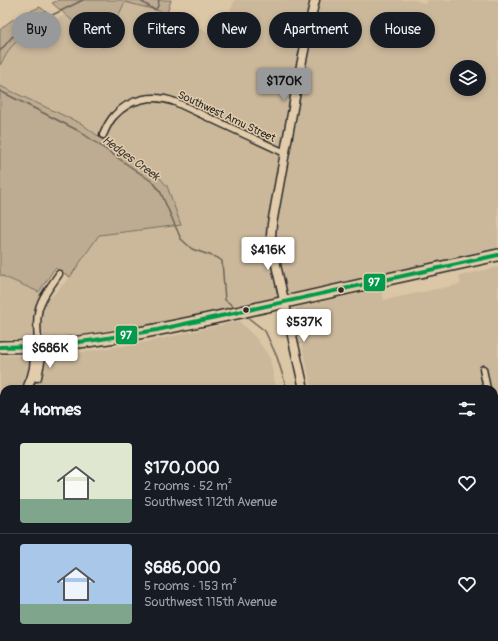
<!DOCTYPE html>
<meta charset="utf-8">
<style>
body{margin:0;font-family:Pangolin,sans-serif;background:#242831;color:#f1f3f6;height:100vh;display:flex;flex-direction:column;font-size:15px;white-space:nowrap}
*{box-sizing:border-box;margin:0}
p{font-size:13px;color:#9ea1a6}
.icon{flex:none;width:22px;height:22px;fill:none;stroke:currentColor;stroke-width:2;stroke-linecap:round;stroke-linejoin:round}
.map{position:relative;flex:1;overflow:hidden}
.panel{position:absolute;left:0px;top:385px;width:498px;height:256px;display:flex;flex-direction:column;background:#171b24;border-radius:12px 12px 0 0;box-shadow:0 2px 6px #0003}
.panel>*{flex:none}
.guide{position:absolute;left:12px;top:12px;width:474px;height:36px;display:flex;gap:8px}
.controls{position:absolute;left:450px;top:60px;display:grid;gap:8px}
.controls a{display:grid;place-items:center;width:36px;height:36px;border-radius:50%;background:#171b24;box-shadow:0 2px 6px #0003;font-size:20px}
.price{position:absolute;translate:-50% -34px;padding:0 9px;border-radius:4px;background:#fff;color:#222;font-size:13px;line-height:26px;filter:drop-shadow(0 1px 2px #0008)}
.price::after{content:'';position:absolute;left:50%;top:24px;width:12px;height:9px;margin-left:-6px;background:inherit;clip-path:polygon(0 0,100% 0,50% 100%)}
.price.active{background:#98999b;color:#111}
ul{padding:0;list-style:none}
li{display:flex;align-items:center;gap:12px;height:100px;padding:0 20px}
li+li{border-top:1px solid #363941}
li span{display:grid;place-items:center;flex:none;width:112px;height:80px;border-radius:4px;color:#555}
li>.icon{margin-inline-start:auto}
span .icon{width:48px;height:48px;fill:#fffc;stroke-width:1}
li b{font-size:17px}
h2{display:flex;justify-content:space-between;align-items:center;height:48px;padding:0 20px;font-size:17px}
.chip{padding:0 14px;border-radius:18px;background:#171b24;box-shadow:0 2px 6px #0003;font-size:14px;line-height:36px}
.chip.active{background:#98999b;color:#111}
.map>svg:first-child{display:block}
.built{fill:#cbb89b;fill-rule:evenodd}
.green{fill:#beac92;stroke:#746c5e}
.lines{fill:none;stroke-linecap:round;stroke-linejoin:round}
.stream{stroke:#696257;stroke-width:1.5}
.street-casing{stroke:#2b2b2b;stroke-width:9}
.secondary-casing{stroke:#2b2b2b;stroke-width:11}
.highway-casing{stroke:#2b2b2b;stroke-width:14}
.street{stroke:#e2ccab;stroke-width:6}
.secondary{stroke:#e2ccab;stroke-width:8}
.highway{stroke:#e2ccab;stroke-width:11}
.rail{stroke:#2b2b2b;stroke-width:1.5;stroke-dasharray:6 3;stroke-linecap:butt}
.bus-1-casing{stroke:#e2ccab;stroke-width:7}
.bus-1{stroke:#049a4d;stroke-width:4}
.bus-dot{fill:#2b2b2b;stroke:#e2ccab;stroke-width:1.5}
.labels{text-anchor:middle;stroke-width:3;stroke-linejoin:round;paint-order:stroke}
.street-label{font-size:11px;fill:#2b2b2b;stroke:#e2ccab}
.water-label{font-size:12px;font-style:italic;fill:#403d3a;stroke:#e2ccab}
.line-badge{stroke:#e2ccab;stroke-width:1.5}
.badge-label{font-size:11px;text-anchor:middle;font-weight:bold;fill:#fff}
</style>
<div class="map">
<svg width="498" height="641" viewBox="0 0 498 641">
<rect width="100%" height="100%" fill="#dbc6a6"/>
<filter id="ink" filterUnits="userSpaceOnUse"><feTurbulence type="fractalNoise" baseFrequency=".025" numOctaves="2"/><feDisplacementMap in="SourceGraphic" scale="8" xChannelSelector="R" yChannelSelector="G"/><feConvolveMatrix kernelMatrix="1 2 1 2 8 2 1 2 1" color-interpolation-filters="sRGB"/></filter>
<g filter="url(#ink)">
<g class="built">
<path d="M235 0H415L426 4 428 0H498V248L180 320 129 329 67 337 0 340V275L51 297 70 277 99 235 181 225 106 142 82 124 0 86V65L11 47 23 36 66 14 103 46 125 1 167 13 218 37ZM457 67H479V89H457Z"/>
<path d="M498 267V500L494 498V389H312L295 316V311L297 308 300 306 381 289 384 300 461 284 459 276Z"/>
<path d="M239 321 257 339 270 358 275 383V389H4V637H283L282 641H0V355L24 356 77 353 147 342Z"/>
<path d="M494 511 498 513V594L494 598Z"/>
<path d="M498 613V641H470L474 637H494V617Z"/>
<path d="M366 637H454L450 641H370Z"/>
</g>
<g class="green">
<path d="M59 0H171L167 13 125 2 103 47 52 3Z"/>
<path d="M40 7 56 20 23 36 11 47 0 65V30C11 18 26 13 40 7Z"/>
<path d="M0 86 82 124 106 142 159 177 167 186 181 225 99 235 70 277 55 268 39 292 0 275Z"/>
<path d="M283 637H322V641H282Z"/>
</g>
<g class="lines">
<g class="stream">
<path d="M139 0 153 9H156L158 6 159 0"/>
<path d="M0 51 12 37 34 24 83 0"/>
<path d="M0 91 79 131 154 183 161 193 181 239 192 249 218 258 222 261 225 300 236 308"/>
<path d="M246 316 265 331 277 357 286 386 285 389"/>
<path d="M324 641V637"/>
</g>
<defs>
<g id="street">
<path d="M103 135C106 128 109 121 114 116 130 98 154 94 175 102L285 153"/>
<path d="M38 346C38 335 36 324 38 313 40 299 51 286 59 274"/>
<path d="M483 369 487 389"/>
<path d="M494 418 498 432V440"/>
<path d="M494 461 497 454 498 450"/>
<path d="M0 611 4 612"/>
<path d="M71 637 81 641"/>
</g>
<g id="secondary">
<path d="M37 377 41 357 38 346"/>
<path d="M27 389 32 376 34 368 35 357 38 346"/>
<path d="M304 389 272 247 271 235 272 224 299 75 311 17 315 0"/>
<path d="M0 459 4 450"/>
<path d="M494 505 498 507"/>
</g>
<path id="highway" d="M0 347C85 347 168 328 250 310 333 291 415 273 498 255"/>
</defs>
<use href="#street" class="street-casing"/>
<use href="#secondary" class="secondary-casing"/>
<use href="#highway" class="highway-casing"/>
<use href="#street" class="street"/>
<use href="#secondary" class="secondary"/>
<use href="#highway" class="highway"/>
<path class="rail" d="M494 605 498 600"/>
<defs>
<path id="bus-1" d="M0 347 32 346 63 344 95 340 157 330 498 255"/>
</defs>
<use href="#bus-1" class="bus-1-casing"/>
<use href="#bus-1" class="bus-1"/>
</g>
</g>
<g class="bus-dot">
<circle cx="341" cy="290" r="3.5"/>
<circle cx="246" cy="310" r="3.5"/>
</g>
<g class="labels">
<g class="street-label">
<text transform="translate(227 116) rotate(25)" y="4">Southwest Amu Street</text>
</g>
<g class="water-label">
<text transform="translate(131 158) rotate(36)" y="4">Hedges Creek</text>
</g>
</g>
<g class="line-badge">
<rect x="363" y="273" width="23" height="19" rx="4" fill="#049a4d"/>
<rect x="115" y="325" width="23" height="20" rx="4" fill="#049a4d"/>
</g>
<g class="badge-label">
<text x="374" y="286">97</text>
<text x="126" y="339">97</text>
</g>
</svg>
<div class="controls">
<a><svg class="icon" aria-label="layers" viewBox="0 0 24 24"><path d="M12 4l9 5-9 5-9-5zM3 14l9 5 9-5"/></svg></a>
</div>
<b class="price active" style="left:284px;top:102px">$170K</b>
<b class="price" style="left:268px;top:271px">$416K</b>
<b class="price" style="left:304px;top:343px">$537K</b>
<b class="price" style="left:50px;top:369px">$686K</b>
<div class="guide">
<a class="chip active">Buy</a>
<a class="chip">Rent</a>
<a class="chip">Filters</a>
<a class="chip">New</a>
<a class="chip">Apartment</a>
<a class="chip">House</a>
</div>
<section class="panel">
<h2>4 homes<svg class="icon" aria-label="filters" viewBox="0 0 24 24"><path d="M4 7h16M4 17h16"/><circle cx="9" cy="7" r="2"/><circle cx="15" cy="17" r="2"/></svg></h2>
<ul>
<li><span style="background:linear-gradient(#dfe7d0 70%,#7fa58c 0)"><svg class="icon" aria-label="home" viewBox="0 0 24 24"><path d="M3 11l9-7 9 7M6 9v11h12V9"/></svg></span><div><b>$170,000</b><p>2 rooms · 52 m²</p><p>Southwest 112th Avenue</p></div><svg class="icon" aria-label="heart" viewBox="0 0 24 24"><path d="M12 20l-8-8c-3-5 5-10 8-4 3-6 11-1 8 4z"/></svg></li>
<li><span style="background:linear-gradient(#a9c7e8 75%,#7fa58c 0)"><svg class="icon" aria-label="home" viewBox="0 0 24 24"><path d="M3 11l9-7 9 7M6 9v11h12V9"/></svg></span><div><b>$686,000</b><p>5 rooms · 153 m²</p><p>Southwest 115th Avenue</p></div><svg class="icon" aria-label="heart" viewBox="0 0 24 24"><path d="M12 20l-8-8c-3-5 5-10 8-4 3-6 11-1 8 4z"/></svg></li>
</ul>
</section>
</div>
